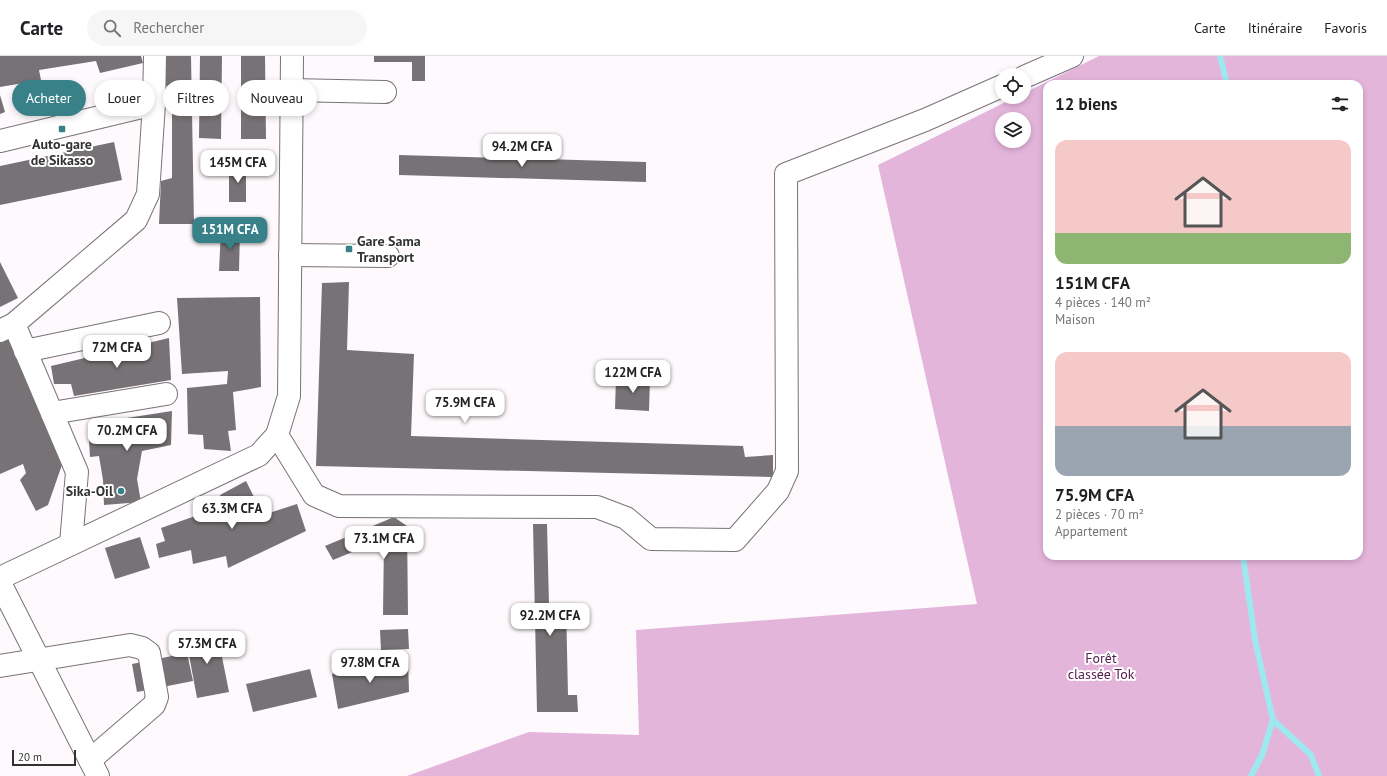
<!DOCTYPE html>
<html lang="fr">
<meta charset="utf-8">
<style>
body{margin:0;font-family:"PT Sans",sans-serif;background:#f6f6f6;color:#202124;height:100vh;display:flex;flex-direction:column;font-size:15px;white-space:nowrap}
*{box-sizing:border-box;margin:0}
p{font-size:13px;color:#757577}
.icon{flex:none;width:22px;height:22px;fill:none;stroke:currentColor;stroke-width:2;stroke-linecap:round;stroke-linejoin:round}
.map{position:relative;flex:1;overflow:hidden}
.sheet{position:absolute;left:1043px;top:24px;width:320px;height:480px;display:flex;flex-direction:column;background:#fff;border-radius:12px;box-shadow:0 2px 6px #0003}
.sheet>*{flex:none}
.hud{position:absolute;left:12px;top:24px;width:380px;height:36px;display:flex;gap:8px}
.buttons{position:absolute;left:995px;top:12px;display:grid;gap:8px}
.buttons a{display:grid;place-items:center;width:36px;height:36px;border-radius:50%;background:#fff;box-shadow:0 2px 6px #0003;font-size:20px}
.scale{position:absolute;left:12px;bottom:10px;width:64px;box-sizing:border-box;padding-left:4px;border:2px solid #333233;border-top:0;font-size:11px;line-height:14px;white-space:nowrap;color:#333233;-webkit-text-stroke:3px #fff;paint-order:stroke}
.price{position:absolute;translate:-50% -34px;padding:0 9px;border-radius:8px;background:#fff;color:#222;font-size:13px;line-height:26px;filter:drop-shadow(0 1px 2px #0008)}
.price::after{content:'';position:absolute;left:50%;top:24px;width:12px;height:9px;margin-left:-6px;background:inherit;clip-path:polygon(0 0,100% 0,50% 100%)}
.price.current{background:#398189;color:#fff}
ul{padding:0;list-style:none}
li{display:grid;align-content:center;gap:8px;height:212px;padding:0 12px}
li span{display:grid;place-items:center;height:124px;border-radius:12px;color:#555}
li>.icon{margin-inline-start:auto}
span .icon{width:72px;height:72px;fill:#fffc;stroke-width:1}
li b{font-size:17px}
h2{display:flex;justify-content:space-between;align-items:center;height:48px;padding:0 12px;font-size:17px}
.chip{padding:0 14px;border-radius:18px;background:#fff;box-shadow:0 2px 6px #0003;font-size:14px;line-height:36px}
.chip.current{background:#398189;color:#fff}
header{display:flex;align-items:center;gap:24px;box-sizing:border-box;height:56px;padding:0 20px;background:#fff;border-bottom:1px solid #e0e0e0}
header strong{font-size:19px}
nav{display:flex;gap:22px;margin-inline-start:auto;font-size:14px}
.search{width:280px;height:36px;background:#f6f6f6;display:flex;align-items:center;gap:10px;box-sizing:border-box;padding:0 14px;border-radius:22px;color:#757577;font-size:15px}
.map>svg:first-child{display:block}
.forest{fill:#e4b5db;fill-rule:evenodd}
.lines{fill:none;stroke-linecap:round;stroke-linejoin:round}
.stream{stroke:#9ee8f0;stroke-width:6}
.building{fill:#767275}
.minor-casing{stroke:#777376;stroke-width:24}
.highway-casing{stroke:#777376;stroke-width:24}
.minor{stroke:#fff;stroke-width:22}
.highway{stroke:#fff;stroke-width:22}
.poi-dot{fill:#398189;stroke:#fff;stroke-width:1.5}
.labels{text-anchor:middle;stroke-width:4;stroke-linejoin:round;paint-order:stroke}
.poi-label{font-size:14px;font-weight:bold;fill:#333233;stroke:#fff}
.park-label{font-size:14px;fill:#531c4b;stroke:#fff}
</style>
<header>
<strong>Carte</strong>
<div class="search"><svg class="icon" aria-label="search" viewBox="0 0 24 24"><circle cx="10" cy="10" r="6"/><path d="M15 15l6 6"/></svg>Rechercher</div>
<nav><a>Carte</a><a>Itinéraire</a><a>Favoris</a></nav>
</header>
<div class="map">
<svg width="1387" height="720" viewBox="0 0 1387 720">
<rect width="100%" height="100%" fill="#fef9fc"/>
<path class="forest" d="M1099 0H1387V720H407L529 676 639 679 636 574 977 548 878 109 1016 41H1024V37ZM1047 28H1359V500H1047ZM1002 63H1024V85H1002Z"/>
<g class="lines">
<g class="stream">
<path d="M1220 0 1227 28"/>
<path d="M1243 500 1255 584 1273 664 1262 699 1251 720"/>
<path d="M1273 664 1311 699 1319 720"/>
</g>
</g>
<g class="building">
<path d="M0 0H141L143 7 100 17 96 5 39 14 41 24 0 31Z"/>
<path d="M165 0H191L194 168H159L161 125 172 122V31L165 30Z"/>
<path d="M200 0H222L221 83 199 82Z"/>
<path d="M241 0H265L266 83H241Z"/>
<path d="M374 0H425V25H412V6H374Z"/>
<path d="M0 39 5 56 0 58Z"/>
<path d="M114 86 122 124 0 149V110Z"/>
<path d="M399 99 646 106V126L399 119Z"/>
<rect x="229" y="110" width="17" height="36"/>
<path d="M221 174H240L239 215H219Z"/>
<path d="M0 206 18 242 0 251Z"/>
<path d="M349 226 347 294 414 298 411 380 743 390 745 401 773 399V421L316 410 322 227Z"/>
<path d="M260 241 261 331 233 336 236 374 228 375 231 395 204 393 203 379 188 378 187 332 227 328 228 315 182 318 177 242Z"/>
<path d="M8 282 63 406 48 449 36 455 20 424 26 417 23 408 0 418V285Z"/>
<path d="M169 282 171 324 74 340 71 328H54L51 310Z"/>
<path d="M616 321 650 322 649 355 615 353Z"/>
<path d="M172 355 171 389 142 395 137 423 141 446 104 449 103 424 99 400 90 401 88 368Z"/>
<path d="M246 425 263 459 297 448 306 475 228 512 226 500 193 508 191 494 159 502 156 488 165 485 161 472 224 450 220 439Z"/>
<path d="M394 461 407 470 408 559H383L384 483 333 504 325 490Z"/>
<path d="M533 468H547L549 549H566L568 639H577L578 656H537Z"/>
<path d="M140 481 150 512 115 523 105 492Z"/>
<path d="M408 573 409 593 381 594 380 574Z"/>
<path d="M217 576 229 636 197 642 186 583Z"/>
<path d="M187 597 193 625 137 636 132 608Z"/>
<path d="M408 604 409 636 338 653 332 618 360 607 363 616 385 615V606Z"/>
<path d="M310 613 317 641 253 656 246 628Z"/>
</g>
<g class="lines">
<defs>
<g id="minor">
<path d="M1024 21 1072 0"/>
<path d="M291 34 385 36"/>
<path d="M0 85 154 48"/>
<path d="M290 199 388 200"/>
<path d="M14 268 77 416 71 488"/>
<path d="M0 275 14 268 136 164 148 138 154 48 155 0"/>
<path d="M25 295 159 267"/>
<path d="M52 357 166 338"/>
<path d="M277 379 314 439 339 450 597 451 626 462 651 483 735 484 778 435 787 415 786 118 925 64 1002 30"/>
<path d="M0 522 259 399 277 379 289 340 292 0"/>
<path d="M0 610 130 589 142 592 149 597 157 641 154 649 90 704"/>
</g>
<path id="highway" d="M0 527 98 720"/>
</defs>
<use href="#minor" class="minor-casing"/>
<use href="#highway" class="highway-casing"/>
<use href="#minor" class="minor"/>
<use href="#highway" class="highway"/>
</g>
<g class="poi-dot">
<rect x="58" y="69" width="8" height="8" rx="2"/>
<rect x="345" y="189" width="8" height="8" rx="2"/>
<circle cx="121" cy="435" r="4"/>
</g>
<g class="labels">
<g class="poi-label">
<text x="62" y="93">Auto-gare<tspan x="62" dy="16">de Sikasso</tspan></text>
<text x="357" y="190" text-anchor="start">Gare Sama<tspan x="357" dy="16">Transport</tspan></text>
<text x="113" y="440" text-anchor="end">Sika-Oil</text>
</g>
<g class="park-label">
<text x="1101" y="607">Forêt<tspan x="1101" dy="16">classée Tok</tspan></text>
</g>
</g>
</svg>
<div class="buttons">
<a><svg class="icon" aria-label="locate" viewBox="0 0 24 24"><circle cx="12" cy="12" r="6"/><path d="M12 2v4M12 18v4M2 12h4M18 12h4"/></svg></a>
<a><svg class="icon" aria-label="layers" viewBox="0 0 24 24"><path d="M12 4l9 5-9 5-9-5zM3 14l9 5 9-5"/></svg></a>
</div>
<div class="scale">20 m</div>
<b class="price" style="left:522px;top:112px">94.2M CFA</b>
<b class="price" style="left:238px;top:128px">145M CFA</b>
<b class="price current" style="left:230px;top:195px">151M CFA</b>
<b class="price" style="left:117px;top:313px">72M CFA</b>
<b class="price" style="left:633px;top:338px">122M CFA</b>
<b class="price" style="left:465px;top:368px">75.9M CFA</b>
<b class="price" style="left:127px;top:396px">70.2M CFA</b>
<b class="price" style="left:232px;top:474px">63.3M CFA</b>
<b class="price" style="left:384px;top:504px">73.1M CFA</b>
<b class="price" style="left:550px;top:581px">92.2M CFA</b>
<b class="price" style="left:207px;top:609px">57.3M CFA</b>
<b class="price" style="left:370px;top:628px">97.8M CFA</b>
<div class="hud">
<a class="chip current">Acheter</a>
<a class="chip">Louer</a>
<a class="chip">Filtres</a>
<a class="chip">Nouveau</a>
</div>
<section class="sheet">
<h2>12 biens<svg class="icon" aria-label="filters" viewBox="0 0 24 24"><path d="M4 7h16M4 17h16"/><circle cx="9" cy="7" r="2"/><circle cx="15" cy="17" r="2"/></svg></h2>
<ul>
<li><span style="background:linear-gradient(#f6c9c9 75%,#8fb573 0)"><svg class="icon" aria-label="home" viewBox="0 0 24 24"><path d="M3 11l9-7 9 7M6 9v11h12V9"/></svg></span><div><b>151M CFA</b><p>4 pièces · 140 m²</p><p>Maison</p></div></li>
<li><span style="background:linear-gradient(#f6c9c9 60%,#9aa5b1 0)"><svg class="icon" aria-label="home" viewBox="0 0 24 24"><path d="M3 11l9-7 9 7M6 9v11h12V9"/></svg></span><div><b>75.9M CFA</b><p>2 pièces · 70 m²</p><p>Appartement</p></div></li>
</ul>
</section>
</div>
